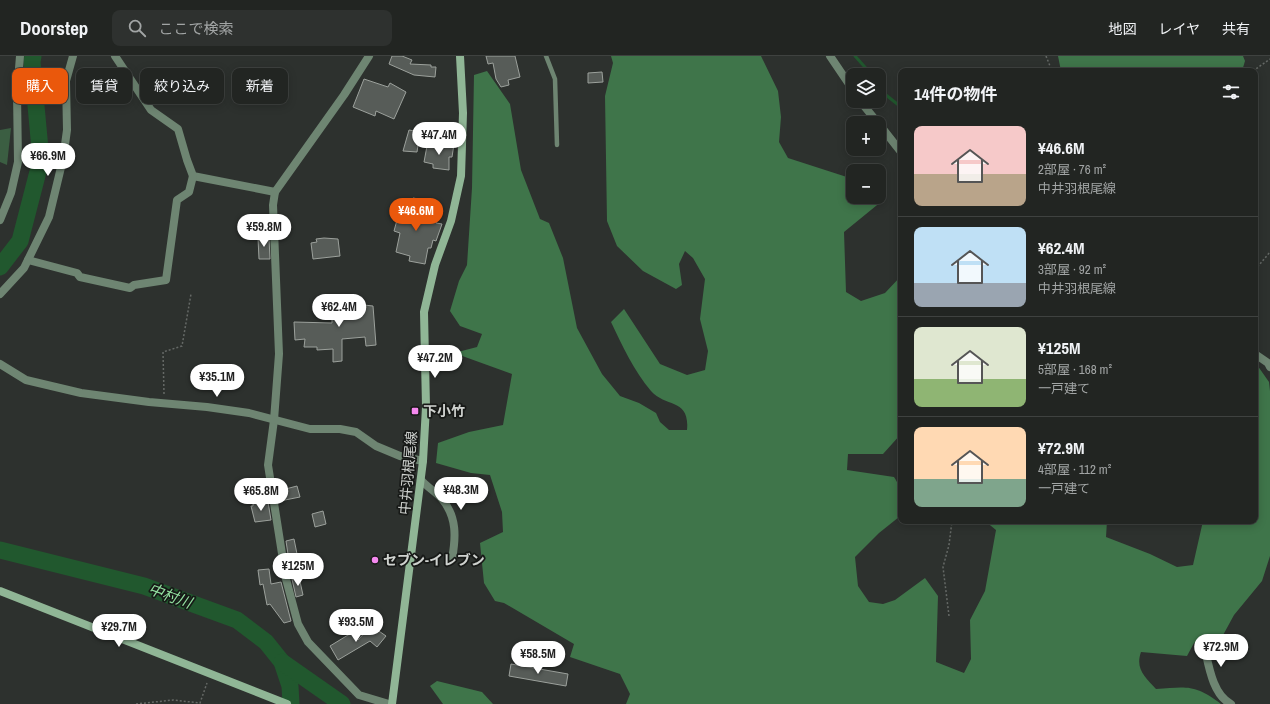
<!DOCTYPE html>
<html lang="ja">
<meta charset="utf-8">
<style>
body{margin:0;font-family:"Archivo Narrow","Noto Sans JP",sans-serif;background:#2e312f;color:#f1f3f6;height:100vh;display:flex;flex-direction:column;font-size:15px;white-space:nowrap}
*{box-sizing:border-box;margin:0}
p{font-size:13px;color:#a2a5a5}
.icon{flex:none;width:22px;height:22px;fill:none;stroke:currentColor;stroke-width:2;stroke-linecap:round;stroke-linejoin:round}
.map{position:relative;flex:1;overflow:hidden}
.sheet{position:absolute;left:898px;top:12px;width:360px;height:456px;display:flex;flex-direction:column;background:#222522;border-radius:8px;box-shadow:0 2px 10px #0003,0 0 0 1px #3f4240}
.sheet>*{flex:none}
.banner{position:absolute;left:12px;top:12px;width:380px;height:36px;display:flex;gap:8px}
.controls{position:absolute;left:846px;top:12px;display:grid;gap:8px}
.controls a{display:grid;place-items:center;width:40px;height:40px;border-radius:8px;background:#222522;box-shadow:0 2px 10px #0003,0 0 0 1px #3f4240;font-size:20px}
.price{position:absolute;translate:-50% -34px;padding:0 9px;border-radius:14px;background:#fff;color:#222;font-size:13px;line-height:26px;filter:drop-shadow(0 1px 2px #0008)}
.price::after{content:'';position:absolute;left:50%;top:24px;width:12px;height:9px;margin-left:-6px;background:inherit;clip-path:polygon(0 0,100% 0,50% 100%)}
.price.on{background:#ea580c;color:#fff}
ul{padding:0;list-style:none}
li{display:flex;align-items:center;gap:12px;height:100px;padding:0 16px}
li+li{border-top:1px solid #3f4240}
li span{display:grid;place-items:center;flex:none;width:112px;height:80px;border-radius:8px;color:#555}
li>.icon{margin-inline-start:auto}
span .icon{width:48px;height:48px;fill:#fffc;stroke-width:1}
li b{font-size:17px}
h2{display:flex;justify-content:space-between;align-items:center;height:48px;padding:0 16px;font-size:17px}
.tag{padding:0 14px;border-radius:8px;background:#222522;box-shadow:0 2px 10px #0003,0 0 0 1px #3f4240;font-size:14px;line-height:36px}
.tag.on{background:#ea580c;color:#fff}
header{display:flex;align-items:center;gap:24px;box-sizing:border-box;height:56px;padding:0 20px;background:#222522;border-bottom:1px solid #3f4240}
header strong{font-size:19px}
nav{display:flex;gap:22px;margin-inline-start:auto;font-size:14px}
.search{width:280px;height:36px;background:#2e312f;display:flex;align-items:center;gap:10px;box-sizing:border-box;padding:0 14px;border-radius:8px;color:#a2a5a5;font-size:15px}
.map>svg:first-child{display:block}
.green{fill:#3b5e42}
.forest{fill:#3f754a}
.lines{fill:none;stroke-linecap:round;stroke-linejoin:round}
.stream{stroke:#21582e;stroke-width:3}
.river{stroke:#21582e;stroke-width:17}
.building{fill:#575c58;stroke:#9ca19c}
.path{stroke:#656966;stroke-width:1.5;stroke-dasharray:2 2;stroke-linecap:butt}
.lane{stroke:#6e8572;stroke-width:4.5}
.street{stroke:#6e8572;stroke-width:8}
.secondary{stroke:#90b696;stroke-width:8}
.poi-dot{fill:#f589ef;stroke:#171917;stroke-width:1.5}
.labels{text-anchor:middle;stroke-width:3.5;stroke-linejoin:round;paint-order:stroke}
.poi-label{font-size:14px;font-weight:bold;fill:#cfd2cf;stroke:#171917;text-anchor:start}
.street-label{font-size:14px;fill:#cfd2cf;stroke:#171917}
.water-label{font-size:15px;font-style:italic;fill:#92e1a0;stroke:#171917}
</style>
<header>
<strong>Doorstep</strong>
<div class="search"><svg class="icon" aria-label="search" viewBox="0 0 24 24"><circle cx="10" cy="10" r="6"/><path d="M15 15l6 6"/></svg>ここで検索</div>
<nav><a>地図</a><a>レイヤ</a><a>共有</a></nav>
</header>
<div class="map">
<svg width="1270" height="648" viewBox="0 0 1270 648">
<rect width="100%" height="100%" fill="#2d312e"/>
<path class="green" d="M11 72 7 109 0 106V74Z"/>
<g class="forest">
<path d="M611 0H761L778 35 781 61 779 86 788 102 853 123V141H879V138L882 145 844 176 846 236 861 245 885 237 901 220V378L883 398H848L847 414 894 421C903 434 901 446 899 461L879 477 855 501 858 530 869 546 883 548 895 544 925 522 938 540 936 606 964 617 971 603 970 564 985 535 996 474 985 465H1107L1106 481 1150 498 1177 511 1193 509 1203 465H1255V306L1269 326 1270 335V500L1262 525 1234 559 1222 581 1194 587 1187 600 1141 596C1135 613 1145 621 1156 633 1187 631 1195 628 1221 648H626L630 638 620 618 570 601 574 588 504 547 495 545 484 527 480 487 503 476 502 456 490 419 471 417 436 407 438 387 469 376 503 369 512 318 454 297 477 291 482 278 460 270 450 255 459 225 467 209 472 132 474 19 487 15 510 48 521 114 540 163 549 167 563 202 577 272 602 318 620 340 639 347 656 357 660 366 669 374H687C690 342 666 352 651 335 634 315 622 289 611 266L624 253 660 308 687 319 705 314 708 295 700 263 705 223 693 202 685 195 679 208 682 229 676 233 643 215 617 190 607 165 605 40 613 7Z"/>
<path d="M1058 0H1243L1245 5 1242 15H1061Z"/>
<path d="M437 625 482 636 493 648H443L430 630Z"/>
</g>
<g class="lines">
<g class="stream">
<path d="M855 0 872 19"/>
<path d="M879 28 886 39 901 51"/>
</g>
<g class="river">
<path d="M0 211 20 185 41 104 32 6 33 0"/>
<path d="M0 494 144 530 237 564 266 586 282 606 290 630 291 648"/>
<path d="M282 606 342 648"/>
</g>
</g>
<g class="building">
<path d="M392 0H402L412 4 410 8 431 9V11H436L435 21 414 19 389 8Z"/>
<path d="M486 0H515L520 21 508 24 509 29 501 31 496 23 493 7 488 8Z"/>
<path d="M602 16 603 26 588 27V17Z"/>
<path d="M364 23 388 31 390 27 406 36 394 63 376 55 375 60 353 51Z"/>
<path d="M409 74 420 76 417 96 403 95Z"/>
<path d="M446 87 454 88 452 101H449V114L433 112V108L424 106 427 90H445Z"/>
<path d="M413 142 424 144 422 159 437 163 436 167 442 168 436 185 433 184 431 192H428L425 208 409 205 410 200 396 196 400 177 394 175 397 164 394 163 395 153 411 156Z"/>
<path d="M258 182H269L270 203H259Z"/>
<path d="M324 182 338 183 340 200 313 203 311 187 317 186 316 183Z"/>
<path d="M332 243 346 244V247L373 250 376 289 366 290 365 281 342 283V305L333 306V293L317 294V291H304L305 283 295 284 294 266 332 267Z"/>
<path d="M297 430 300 441 280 445 278 435Z"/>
<path d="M261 445 262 447 268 446 271 464 255 466 251 450H253V448Z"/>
<path d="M323 455 326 468 315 471 312 458Z"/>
<path d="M294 483 298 503H301V505L314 502 317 513 291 518 286 485Z"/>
<path d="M269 513 271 528 281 526 291 565 284 567 270 548 267 549 263 528 260 529 258 514Z"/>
<path d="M299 521 303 539 296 541 292 523Z"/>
<path d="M369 572 374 576 376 573 386 580 377 591 370 585 338 604 330 590 353 576 358 584Z"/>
<path d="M511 608 568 618 566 630 509 620Z"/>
</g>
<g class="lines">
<g class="path">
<path d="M1046 0 1052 15"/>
<path d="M1253 15 1270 3"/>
<path d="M1255 214 1270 196"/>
<path d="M164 338 163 296 182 290 191 238"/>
<path d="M949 560 943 511 949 489 952 465"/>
<path d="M136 648 173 644 200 647 207 627"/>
</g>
<path class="lane" d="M546 0 555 23 557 89"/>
<g class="street">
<path d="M115 0 151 54 178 73 187 104 193 120 275 136"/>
<path d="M369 0 344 39 275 136 273 149 279 298 274 364 268 409 286 523 298 568 308 586 359 639 389 648"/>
<path d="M830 0 853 34"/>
<path d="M860 45 878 67"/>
<path d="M879 68 901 96"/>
<path d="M0 164 11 137 18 106 17 37 20 0"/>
<path d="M28 204 77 217 80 221 130 232 134 229 166 224 177 144 189 136 193 120"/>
<path d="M0 238 24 212 49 161 63 103 67 74 66 25 73 0"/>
<path d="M1255 298 1268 307 1270 311"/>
<path d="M0 308 26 324 81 337 149 346 207 351 249 357 310 373H340L356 376 376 390 400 400 423 405"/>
<path d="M421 424C427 431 436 436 442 443 457 461 456 481 452 503"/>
<path d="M1203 585C1208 604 1211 638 1231 648"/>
</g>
<g class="secondary">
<path d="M0 535 287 648"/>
<path d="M392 648 423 405 426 351 424 256 435 209 451 165 461 120 463 57 460 0"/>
</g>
</g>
<g class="poi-dot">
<rect x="411" y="351" width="8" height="8" rx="2"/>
<circle cx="375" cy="504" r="4"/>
</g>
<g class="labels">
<g class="poi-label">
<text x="423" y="360">下小竹</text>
<text x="383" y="509">セブン-イレブン</text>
</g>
<g class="street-label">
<text transform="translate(408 417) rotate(-85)" y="5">中井羽根尾線</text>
</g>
<g class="water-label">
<text transform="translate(170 540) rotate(20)" y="5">中村川</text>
</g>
</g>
</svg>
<div class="controls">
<a><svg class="icon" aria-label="layers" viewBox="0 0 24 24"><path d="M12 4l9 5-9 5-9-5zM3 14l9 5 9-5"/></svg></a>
<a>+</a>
<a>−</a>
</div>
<b class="price" style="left:439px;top:100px">¥47.4M</b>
<b class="price" style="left:48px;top:121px">¥66.9M</b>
<b class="price on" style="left:416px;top:176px">¥46.6M</b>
<b class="price" style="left:264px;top:192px">¥59.8M</b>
<b class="price" style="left:339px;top:272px">¥62.4M</b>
<b class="price" style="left:435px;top:323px">¥47.2M</b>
<b class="price" style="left:217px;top:342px">¥35.1M</b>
<b class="price" style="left:461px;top:455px">¥48.3M</b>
<b class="price" style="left:261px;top:456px">¥65.8M</b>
<b class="price" style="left:298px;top:531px">¥125M</b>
<b class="price" style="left:356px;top:587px">¥93.5M</b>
<b class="price" style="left:119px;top:592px">¥29.7M</b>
<b class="price" style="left:1221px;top:612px">¥72.9M</b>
<b class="price" style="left:538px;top:619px">¥58.5M</b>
<div class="banner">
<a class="tag on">購入</a>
<a class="tag">賃貸</a>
<a class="tag">絞り込み</a>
<a class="tag">新着</a>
</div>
<section class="sheet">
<h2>14件の物件<svg class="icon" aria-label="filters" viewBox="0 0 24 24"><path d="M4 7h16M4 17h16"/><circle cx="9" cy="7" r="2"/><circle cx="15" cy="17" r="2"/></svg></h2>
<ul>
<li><span style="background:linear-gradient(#f6c9c9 60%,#b9a48a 0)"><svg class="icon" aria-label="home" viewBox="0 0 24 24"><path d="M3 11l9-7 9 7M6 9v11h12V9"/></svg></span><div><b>¥46.6M</b><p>2部屋 · 76 m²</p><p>中井羽根尾線</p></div></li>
<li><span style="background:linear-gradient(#bfe0f5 70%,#9aa5b1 0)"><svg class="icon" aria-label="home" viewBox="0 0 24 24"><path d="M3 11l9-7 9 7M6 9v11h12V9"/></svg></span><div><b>¥62.4M</b><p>3部屋 · 92 m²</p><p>中井羽根尾線</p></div></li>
<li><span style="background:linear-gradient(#dfe7d0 65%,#8fb573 0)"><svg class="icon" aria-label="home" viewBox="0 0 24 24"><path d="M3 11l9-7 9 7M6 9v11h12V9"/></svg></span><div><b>¥125M</b><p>5部屋 · 168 m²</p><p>一戸建て</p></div></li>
<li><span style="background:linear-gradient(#ffd9b3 65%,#7fa58c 0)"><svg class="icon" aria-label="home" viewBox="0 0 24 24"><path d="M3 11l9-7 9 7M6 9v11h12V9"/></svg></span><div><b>¥72.9M</b><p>4部屋 · 112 m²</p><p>一戸建て</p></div></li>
</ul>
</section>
</div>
